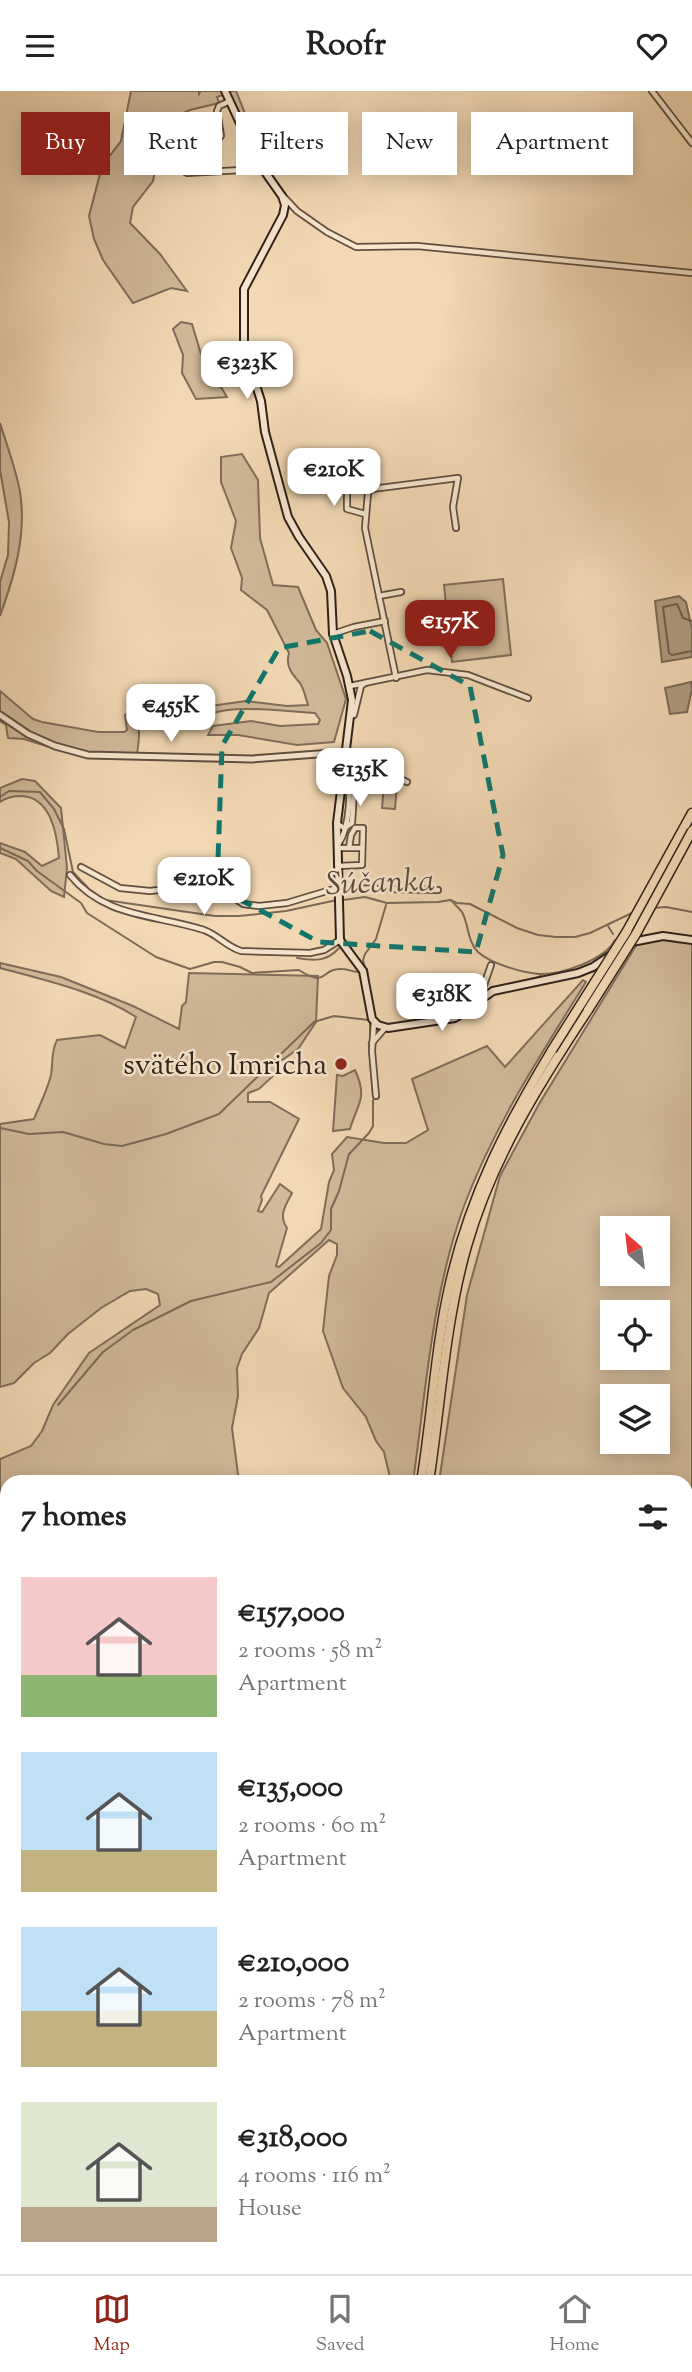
<!DOCTYPE html>
<meta charset="utf-8">
<style>
body{margin:0;font-family:"Sorts Mill Goudy",serif;background:#f2f2f2;color:#222;height:100vh;display:flex;flex-direction:column;font-size:26px;white-space:nowrap}
*{box-sizing:border-box;margin:0}
p{font-size:23px;color:#767676}
.icon{flex:none;width:38px;height:38px;fill:none;stroke:currentColor;stroke-width:2;stroke-linecap:round;stroke-linejoin:round}
.map{position:relative;flex:1;overflow:hidden}
.panel{position:absolute;left:0px;top:1384px;width:693px;height:800px;display:flex;flex-direction:column;background:#fff;border-radius:21px 21px 0 0;box-shadow:0 4px 18px #0003}
.panel>*{flex:none}
.banner{position:absolute;left:21px;top:21px;width:651px;height:63px;display:flex;gap:14px}
.needle{width:46px;rotate:332deg}
.tools{position:absolute;left:600px;top:1125px;display:grid;gap:14px}
.tools a{display:grid;place-items:center;width:70px;height:70px;border-radius:0px;background:#fff;box-shadow:0 4px 18px #0003;font-size:35px}
.price{position:absolute;translate:-50% -60px;padding:0 16px;border-radius:14px;background:#fff;color:#222;font-size:23px;line-height:46px;filter:drop-shadow(0 2px 4px #0008)}
.price::after{content:'';position:absolute;left:50%;top:42px;width:21px;height:16px;margin-left:-10px;background:inherit;clip-path:polygon(0 0,100% 0,50% 100%)}
.price.current{background:#8f2418;color:#fff}
ul{padding:0;list-style:none}
li{display:flex;align-items:center;gap:21px;height:175px;padding:0 21px}
li span{display:grid;place-items:center;flex:none;width:196px;height:140px;border-radius:0px;color:#555}
li>.icon{margin-inline-start:auto}
span .icon{width:84px;height:84px;fill:#fffc;stroke-width:1}
li b{font-size:30px}
h2{display:flex;justify-content:space-between;align-items:center;height:84px;padding:0 21px;font-size:30px}
.chip{padding:0 24px;border-radius:0px;background:#fff;box-shadow:0 4px 18px #0003;font-size:24px;line-height:63px}
.chip.current{background:#8f2418;color:#fff}
header{display:flex;justify-content:space-between;align-items:center;height:91px;padding:0 21px;background:#fff;font-size:32px;font-weight:700}
.tabs{display:flex;justify-content:space-around;align-items:center;height:98px;border-top:2px solid #e0e0e0;background:#fff;font-size:19px;color:#767676}
.tabs a{display:grid;justify-items:center;gap:4px}
.tabs .current{color:#8f2418}
.map>svg:first-child{display:block}
.green{fill:#d1b999;stroke:#806d5a;stroke-width:2;fill-rule:evenodd}
.water{fill:#b09a7f;stroke:#7c6a57;stroke-width:2}
.lines{fill:none;stroke-linecap:round;stroke-linejoin:round}
.shore{stroke:#705e4c;stroke-width:2}
.stream{stroke:#7c6a57;stroke-width:2}
.minor-casing{stroke:#604f40;stroke-width:8}
.tertiary-casing{stroke:#604f40;stroke-width:9}
.secondary-casing{stroke:#2f211a;stroke-width:10}
.motorway-casing{stroke:#2f211a;stroke-width:11}
.minor{stroke:#f7e6ce;stroke-width:4.5}
.tertiary{stroke:#f7e6ce;stroke-width:5}
.secondary{stroke:#f7e6ce;stroke-width:6}
.motorway{stroke:#f2d8b3;stroke-width:8}
.motorway-bridge-casing{stroke:#2f211a;stroke-width:11;stroke-linecap:butt}
.motorway-bridge{stroke:#f2d8b3;stroke-width:8}
.marked{fill:none;stroke:#0f766e;stroke-width:5;stroke-dasharray:14 9;stroke-linejoin:round}
.poi-dot{fill:#8f2418;stroke:#f7e6ce;stroke-width:2.5}
.labels{text-anchor:middle;stroke-width:5;stroke-linejoin:round;paint-order:stroke}
.poi-label{font-size:30px;fill:#2f211a;stroke:#f7e6ce;text-anchor:end}
.water-label{font-size:32px;font-style:italic;fill:#5c4b3d;stroke:#f7e6ce}
</style>
<header><svg class="icon" aria-label="menu" viewBox="0 0 24 24"><path d="M4 6h16M4 12h16M4 18h16"/></svg>Roofr<svg class="icon" aria-label="heart" viewBox="0 0 24 24"><path d="M12 20l-8-8c-3-5 5-10 8-4 3-6 11-1 8 4z"/></svg></header>
<div class="map">
<svg width="692" height="2183" viewBox="0 0 692 2183">
<rect width="100%" height="100%" fill="#f2d8b3"/>
<filter id="stains"><feTurbulence type="fractalNoise" baseFrequency=".00286" numOctaves="4"/><feColorMatrix values="0 0 0 0 .2 0 0 0 0 .09 0 0 0 0 .02 0 0 0 .5 -.17"/></filter>
<radialGradient id="worn" r=".72"><stop offset=".6" stop-color="#630" stop-opacity="0"/><stop offset="1" stop-color="#630" stop-opacity=".3"/></radialGradient>
<g class="green">
<path d="M131 0H199V3L201 0H221L223 4 217 6 219 12 190 19 164 31 153 90 133 116 130 132 160 163 187 200 171 197 133 212 103 169 94 148 89 125 102 75 121 50Z"/>
<path d="M228 0H236L262 65 260 66Z"/>
<path d="M181 231 192 233 201 263 227 306 196 308 182 282 183 264 173 238Z"/>
<path d="M0 332C7 355 16 378 20 401 27 444 14 486 0 525V491L8 464 9 431 0 379Z"/>
<path d="M242 363 258 389 260 447 273 494 298 496 316 539 327 552 346 608 334 651 297 654 238 644H208L213 635 251 630 280 635 318 633 320 629 315 622C290 621 233 613 212 623L129 619 127 615 131 612 210 615 246 610 287 615 308 614C306 608 304 598 300 592 292 583 285 575 289 562L267 519 241 499 242 487 231 457 236 430 221 391V366Z"/>
<path d="M503 488 511 564 452 571 444 494Z"/>
<path d="M0 600 33 628 42 631 98 641H124L127 639 125 624 128 622 135 624C141 638 139 649 137 663L62 660 24 648 8 647 6 634 0 630Z"/>
<path d="M22 688 35 690 61 717 67 777 64 806 51 800 16 768 0 762V752L25 761 42 775 59 767C57 743 51 706 21 705 13 705 7 706 0 711V697Z"/>
<path d="M384 693 397 694 395 718 382 717Z"/>
<path d="M669 847 692 852V2144L686 2143V1391H439L467 1204 500 1085 539 1013 637 853 643 849ZM612 1138H658V1183H612ZM612 1222H658V1267H612ZM612 1306H658V1351H612Z"/>
<path d="M0 872 61 886 133 915 179 938 182 915 186 911 189 882 318 885 316 931 298 958 278 972 273 985 259 998 248 1002V1011H270L299 1028 261 1105 262 1109 258 1120 262 1121 280 1093 292 1102C286 1114 278 1124 287 1137L276 1175 279 1176 321 1138 329 1091 334 1079 332 1063 347 1046 384 1052H406L428 1039 412 988 487 955 505 976 583 889 586 891C541 963 494 1035 464 1115 432 1203 426 1299 413 1391H391L384 1361 376 1350 366 1326 343 1297 323 1240 329 1185 337 1164V1153L329 1149 269 1202 259 1237 242 1263 237 1277 238 1305 232 1337 239 1391H7V1519L0 1518V1368L31 1355 42 1340 53 1314 89 1262 160 1214 158 1203 146 1198 130 1200 101 1217 68 1243 50 1262 34 1272 14 1292 0 1296V1033L34 1028C40 1013 47 1000 51 984 53 972 51 960 57 949L100 944 125 957 136 926C98 901 44 889 0 877Z"/>
<path d="M355 979C368 1008 358 1011 350 1038L333 1040 337 984 343 985Z"/>
<path d="M190 2177H379L381 2183H182Z"/>
</g>
<g class="water">
<path d="M679 505 686 511 692 538V566L662 571 655 510Z"/>
<path d="M691 591 692 598 687 621 670 623 665 597Z"/>
</g>
<g class="lines">
<path class="shore" d="M692 530 683 527 677 513 663 516 669 562 672 564 692 560"/>
<g class="stream">
<path d="M0 706 9 700 40 701 54 718 64 738 73 781 89 798 105 809 215 825H239L286 820 337 809"/>
<path d="M0 757 28 770 37 780 81 812 87 822 156 866 190 878 214 871H222L240 876 252 882 299 879C328 898 320 877 342 878 348 878 352 881 359 881"/>
<path d="M343 809 365 806 387 812 438 811 450 809 457 812 470 813 517 837 538 844 556 846H575L590 842 634 821"/>
<path d="M451 809C454 813 459 817 462 821 469 834 467 850 478 861 491 873 521 881 539 883 560 884 605 869 615 849"/>
<path d="M653 817 666 816 692 821"/>
<path d="M608 835 613 843"/>
<path d="M297 867C313 870 327 871 339 857"/>
<path d="M365 877 363 869 365 863 376 848 386 814"/>
<path d="M367 878 370 903"/>
<path d="M503 894 539 886 542 883"/>
<path d="M370 948V933"/>
<path d="M369 956 373 1004"/>
<path d="M0 1037 29 1043 63 1041 104 1053 122 1055 166 1043 219 1023 314 931 334 925 369 929"/>
<path d="M58 1314 103 1261 133 1239 191 1210 271 1191 321 1152 331 1139V1118L339 1100 349 1063 369 1042 373 1035V1009"/>
<path d="M215 2183 216 2177"/>
</g>
<defs>
<g id="minor">
<path d="M652 0 692 52"/>
<path d="M201 27 204 51 218 48 221 45 217 20 219 15 230 10"/>
<path d="M204 51 205 72"/>
<path d="M183 80 187 82 262 78"/>
<path d="M283 105 297 120 327 141 356 156 417 155 692 182"/>
<path d="M347 383V418L365 423"/>
<path d="M313 397 347 395"/>
<path d="M379 505 401 501"/>
<path d="M333 543 354 536 385 530"/>
<path d="M396 587 365 437 368 402 372 398 458 387 453 416 456 437"/>
<path d="M350 595 427 579 468 584 528 607"/>
<path d="M351 624H354L361 595 365 592"/>
<path d="M343 672 375 677 407 691"/>
<path d="M338 733 344 737 352 732 354 700 351 693"/>
<path d="M339 752C349 737 353 697 345 680"/>
<path d="M338 757H362"/>
<path d="M338 775 362 774 363 737H355L351 744 349 757"/>
<path d="M81 776 120 797 150 800 208 793 224 800 243 813 259 815 287 812 337 797 438 799"/>
<path d="M70 784C105 827 154 823 204 839 218 844 227 856 241 860L310 862 324 859 340 849"/>
<path d="M482 907 484 894 491 874"/>
<path d="M374 931 372 960 376 1005"/>
<path d="M372 952 385 937"/>
<path d="M2 1924 7 1929"/>
<path d="M0 2002 7 2019"/>
<path d="M0 2047 7 2044"/>
<path d="M178 2183 187 2177"/>
</g>
<path id="tertiary" d="M0 624 28 643 55 655 88 664 252 668 345 661"/>
<g id="secondary">
<path d="M225 0 258 71 282 105 285 114 283 124 244 198V257L261 310 265 341 288 426 299 446 326 485 331 500 333 543 347 585 352 609 337 732 340 849 363 880 372 928 378 934 388 937 455 927 493 900 578 882 593 876 611 864"/>
<path d="M632 851 663 845 692 849"/>
<path d="M686 2126 692 2127"/>
<path d="M75 2183 77 2177"/>
</g>
<g id="motorway">
<path d="M627 840 692 722"/>
<path d="M421 1391C432 1325 435 1257 450 1192 470 1105 506 1035 552 959"/>
<path d="M429 1391C441 1312 445 1232 467 1155 492 1068 539 993 588 919"/>
<path d="M0 1868 7 1865"/>
<path d="M0 1876 7 1873"/>
</g>
</defs>
<use href="#minor" class="minor-casing"/>
<use href="#tertiary" class="tertiary-casing"/>
<use href="#secondary" class="secondary-casing"/>
<use href="#motorway" class="motorway-casing"/>
<use href="#minor" class="minor"/>
<use href="#tertiary" class="tertiary"/>
<use href="#secondary" class="secondary"/>
<use href="#motorway" class="motorway"/>
<defs>
<g id="motorway-bridge">
<path d="M588 919 636 843 692 740"/>
<path d="M552 959 627 840"/>
</g>
</defs>
<use href="#motorway-bridge" class="motorway-bridge-casing"/>
<use href="#motorway-bridge" class="motorway-bridge"/>
</g>
<path class="marked" d="M370 540 470 595 503 764 476 861 319 851 217 796 222 655 279 557Z"/>
<circle class="poi-dot" cx="341" cy="973" r="7"/>
<g class="labels">
<g class="poi-label">
<text x="327" y="983">svätého Imricha</text>
</g>
<g class="water-label">
<text transform="translate(380 790) rotate(-2)" y="11">Súčanka</text>
</g>
</g>
<rect width="100%" height="100%" filter="url(#stains)"/>
<rect width="100%" height="100%" fill="url(#worn)"/>
</svg>
<div class="tools">
<a><svg class="needle" viewBox="-14 -14 28 28"><path d="M0-13l5 13h-10z" fill="#e53935"/><path d="M0 13l5-13h-10z" fill="#767676"/></svg></a>
<a><svg class="icon" aria-label="locate" viewBox="0 0 24 24"><circle cx="12" cy="12" r="6"/><path d="M12 2v4M12 18v4M2 12h4M18 12h4"/></svg></a>
<a><svg class="icon" aria-label="layers" viewBox="0 0 24 24"><path d="M12 4l9 5-9 5-9-5zM3 14l9 5 9-5"/></svg></a>
</div>
<b class="price" style="left:247px;top:310px">€323K</b>
<b class="price" style="left:334px;top:417px">€210K</b>
<b class="price current" style="left:450px;top:569px">€157K</b>
<b class="price" style="left:171px;top:653px">€455K</b>
<b class="price" style="left:360px;top:717px">€135K</b>
<b class="price" style="left:204px;top:826px">€210K</b>
<b class="price" style="left:442px;top:942px">€318K</b>
<div class="banner">
<a class="chip current">Buy</a>
<a class="chip">Rent</a>
<a class="chip">Filters</a>
<a class="chip">New</a>
<a class="chip">Apartment</a>
</div>
<section class="panel">
<h2>7 homes<svg class="icon" aria-label="filters" viewBox="0 0 24 24"><path d="M4 7h16M4 17h16"/><circle cx="9" cy="7" r="2"/><circle cx="15" cy="17" r="2"/></svg></h2>
<ul>
<li><span style="background:linear-gradient(#f6c9c9 70%,#8fb573 0)"><svg class="icon" aria-label="home" viewBox="0 0 24 24"><path d="M3 11l9-7 9 7M6 9v11h12V9"/></svg></span><div><b>€157,000</b><p>2 rooms · 58 m²</p><p>Apartment</p></div></li>
<li><span style="background:linear-gradient(#bfe0f5 70%,#c2b280 0)"><svg class="icon" aria-label="home" viewBox="0 0 24 24"><path d="M3 11l9-7 9 7M6 9v11h12V9"/></svg></span><div><b>€135,000</b><p>2 rooms · 60 m²</p><p>Apartment</p></div></li>
<li><span style="background:linear-gradient(#bfe0f5 60%,#c2b280 0)"><svg class="icon" aria-label="home" viewBox="0 0 24 24"><path d="M3 11l9-7 9 7M6 9v11h12V9"/></svg></span><div><b>€210,000</b><p>2 rooms · 78 m²</p><p>Apartment</p></div></li>
<li><span style="background:linear-gradient(#dfe7d0 75%,#b9a48a 0)"><svg class="icon" aria-label="home" viewBox="0 0 24 24"><path d="M3 11l9-7 9 7M6 9v11h12V9"/></svg></span><div><b>€318,000</b><p>4 rooms · 116 m²</p><p>House</p></div></li>
</ul>
</section>
</div>
<nav class="tabs">
<a class="current"><svg class="icon" aria-label="map" viewBox="0 0 24 24"><path d="M3 6l6-2 6 2 6-2v14l-6 2-6-2-6 2zM9 4v14M15 6v14"/></svg>Map</a>
<a><svg class="icon" aria-label="saved" viewBox="0 0 24 24"><path d="M7 4h10v16l-5-4-5 4z"/></svg>Saved</a>
<a><svg class="icon" aria-label="home" viewBox="0 0 24 24"><path d="M3 11l9-7 9 7M6 9v11h12V9"/></svg>Home</a>
</nav>
